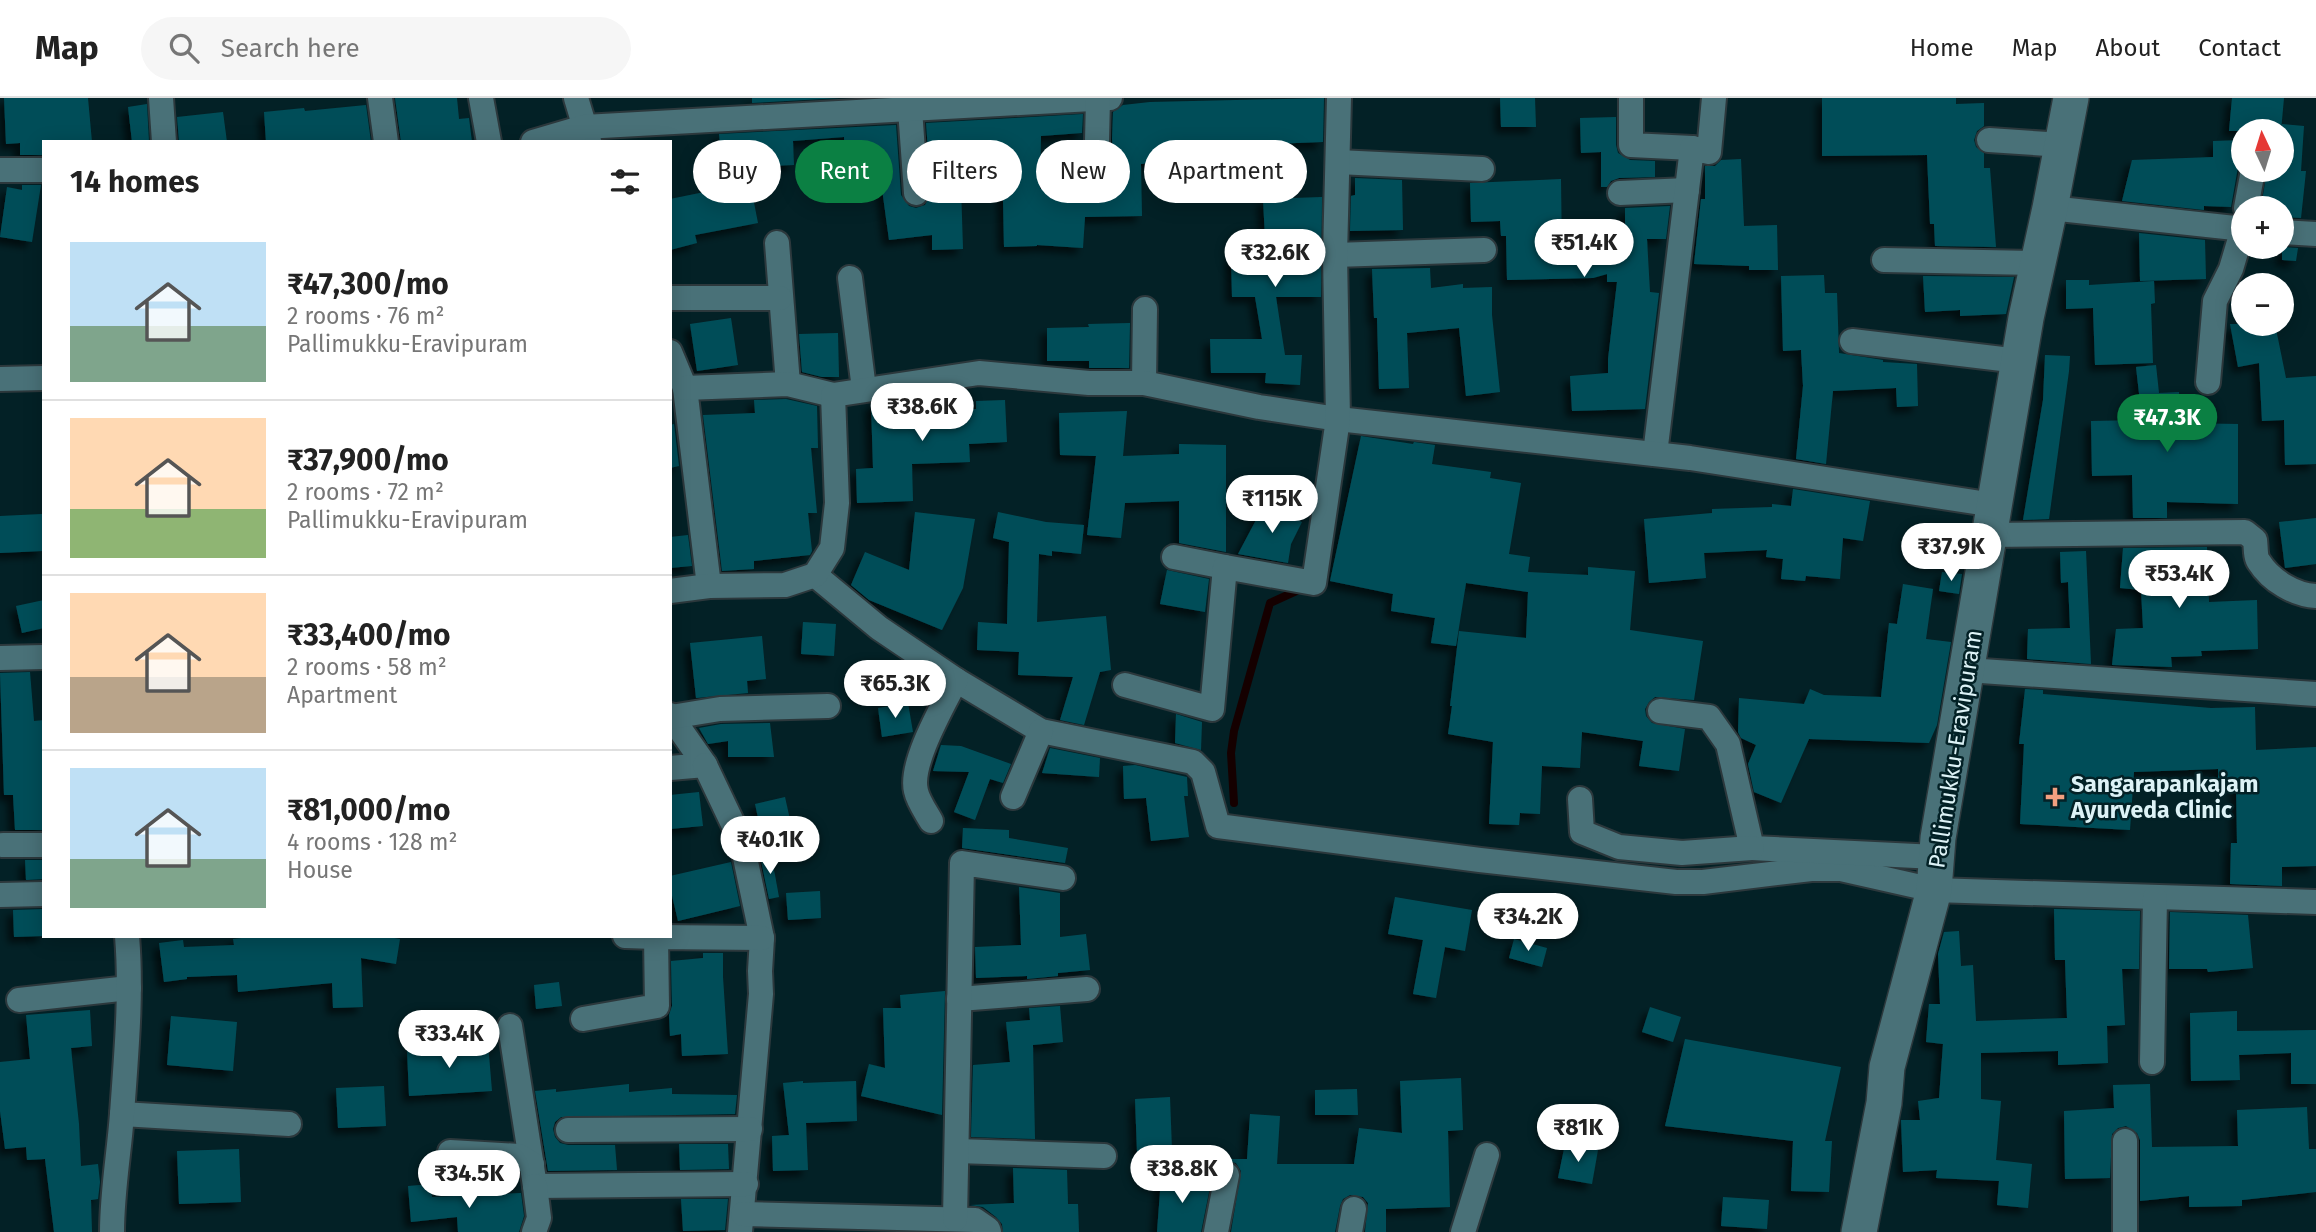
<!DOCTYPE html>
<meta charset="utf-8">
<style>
body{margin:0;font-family:"Fira Sans",sans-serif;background:#f6f6f6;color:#222;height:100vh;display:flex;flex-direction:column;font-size:26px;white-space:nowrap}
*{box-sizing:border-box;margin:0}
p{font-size:23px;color:#767676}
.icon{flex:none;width:38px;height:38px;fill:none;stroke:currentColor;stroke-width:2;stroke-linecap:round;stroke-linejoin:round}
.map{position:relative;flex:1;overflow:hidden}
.sheet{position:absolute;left:42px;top:42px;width:630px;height:798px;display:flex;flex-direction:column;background:#fff;border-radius:0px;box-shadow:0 4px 18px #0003}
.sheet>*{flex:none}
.hud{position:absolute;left:693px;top:42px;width:665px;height:63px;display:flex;gap:14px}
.needle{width:46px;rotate:356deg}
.tools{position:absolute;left:2231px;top:21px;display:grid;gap:14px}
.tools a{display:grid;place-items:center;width:63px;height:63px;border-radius:50%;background:#fff;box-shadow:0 4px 18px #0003;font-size:35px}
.price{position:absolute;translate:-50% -60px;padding:0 16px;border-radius:24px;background:#fff;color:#222;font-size:23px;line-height:46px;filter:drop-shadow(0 2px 4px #0008)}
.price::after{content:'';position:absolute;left:50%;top:42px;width:21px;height:16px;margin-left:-10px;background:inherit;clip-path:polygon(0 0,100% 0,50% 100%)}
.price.selected{background:#0b8043;color:#fff}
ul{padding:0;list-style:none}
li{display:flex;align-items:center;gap:21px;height:175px;padding:0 28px}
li+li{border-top:2px solid #e0e0e0}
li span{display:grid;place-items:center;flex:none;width:196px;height:140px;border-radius:0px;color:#555}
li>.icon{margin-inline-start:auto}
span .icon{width:84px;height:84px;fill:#fffc;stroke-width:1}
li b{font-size:30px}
h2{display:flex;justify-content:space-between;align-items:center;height:84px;padding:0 28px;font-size:30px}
.tag{padding:0 24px;border-radius:32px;background:#fff;box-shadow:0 4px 18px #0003;font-size:24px;line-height:63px}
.tag.selected{background:#0b8043;color:#fff}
header{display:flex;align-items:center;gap:42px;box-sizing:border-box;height:98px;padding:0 35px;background:#fff;border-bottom:2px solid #e0e0e0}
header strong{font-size:33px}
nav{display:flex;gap:38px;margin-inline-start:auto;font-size:24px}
.search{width:490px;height:63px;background:#f6f6f6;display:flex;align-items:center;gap:18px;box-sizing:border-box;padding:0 24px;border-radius:38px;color:#767676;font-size:26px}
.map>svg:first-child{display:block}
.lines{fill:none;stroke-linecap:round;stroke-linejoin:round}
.stream{stroke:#150000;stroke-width:8}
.building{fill:#004e59;filter:url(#shadow)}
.street-casing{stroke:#2c383c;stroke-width:28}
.secondary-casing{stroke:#2c383c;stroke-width:38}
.street{stroke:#497178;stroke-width:24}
.secondary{stroke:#497178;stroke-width:35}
.poi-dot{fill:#f2a080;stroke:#032126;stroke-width:2.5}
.labels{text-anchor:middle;stroke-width:5;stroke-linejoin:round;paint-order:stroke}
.street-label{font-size:23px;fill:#ddf2f6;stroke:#032126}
.poi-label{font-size:23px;font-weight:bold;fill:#ddf2f6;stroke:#032126;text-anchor:start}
</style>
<header>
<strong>Map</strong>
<div class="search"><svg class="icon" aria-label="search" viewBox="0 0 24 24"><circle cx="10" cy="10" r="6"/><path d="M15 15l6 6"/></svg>Search here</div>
<nav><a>Home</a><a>Map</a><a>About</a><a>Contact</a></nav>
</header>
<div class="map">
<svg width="2316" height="1134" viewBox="0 0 2316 1134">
<defs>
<filter id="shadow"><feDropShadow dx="-6" dy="6" stdDeviation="3.5" flood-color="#0009"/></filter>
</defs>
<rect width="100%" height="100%" fill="#032126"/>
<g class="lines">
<path class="stream" d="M1234 705 1231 655 1234 633 1270 505 1303 490"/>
</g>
<g class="building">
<path d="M4 0H88L92 44H42L43 57H20V45L6 46Z"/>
<path d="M395 0H457L459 21 469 20 472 44H401Z"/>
<path d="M752 0H840L752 5Z"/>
<path d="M1324 0 1323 44 1245 47 1246 69 1190 71V61L1141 66 1142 118 1085 119 1083 150 1037 147V148L1004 149 1002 55 960 57 963 151 932 152V137L889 142 882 91 846 93 844 39 793 43 794 67 747 69 758 125 695 137 697 145 670 152V101L724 90 719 36 896 27 901 97 909 108 916 110 925 107 931 95 926 25 1083 16 1082 35 1041 38 1040 91 1085 94 1096 100 1110 96V92L1117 91 1112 41 1113 14 1123 7 1150 4Z"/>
<path d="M1500 0H1535L1536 29H1501Z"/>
<path d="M1822 0H1956V6L1984 5V28L1977 33 1974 42 1976 49 1984 55V70H1990L1996 149 1935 148 1934 126H1930L1927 57 1822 58Z"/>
<path d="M2232 0H2284L2281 33H2229Z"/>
<path d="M147 6 149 44H132L128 9Z"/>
<path d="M366 7 371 44H266L264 14 304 10 305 13Z"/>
<path d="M223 14 227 44H179L177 19Z"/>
<path d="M1616 19V47L1618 55 1630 62 1655 63V79L1619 80 1611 83 1607 89H1601V54L1581 55 1580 20Z"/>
<path d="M2282 26 2304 28 2301 73H2306L2301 120 2282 119V110H2261L2267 72H2282Z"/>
<path d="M2244 42V61L2238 69 2231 109 2204 108V112L2122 103 2132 62 2213 59V43Z"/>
<path d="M1741 61 1744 128 1777 127 1778 172H1749V168L1694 166 1701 101H1705V68H1715L1721 62Z"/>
<path d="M1355 80 1402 82 1403 132 1350 133 1351 98 1355 97Z"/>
<path d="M1561 81 1562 159 1625 141V110L1670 108 1666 141H1647L1650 194 1659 195 1645 311 1572 313 1570 278 1608 275V261L1617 184H1607V176L1593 180 1507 182 1506 138H1501L1500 123 1471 124 1470 85Z"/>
<path d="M22 87H41L32 144 0 139 7 89 22 92Z"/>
<path d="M1322 99 1321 199H1276L1285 257H1302L1300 287 1265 285 1266 275H1211L1210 241H1262L1255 199H1232L1231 159H1266L1263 101Z"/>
<path d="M2139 135 2205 142 2206 181 2140 183Z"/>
<path d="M2282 149 2298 150 2296 163 2282 162Z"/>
<path d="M1430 170 1431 190 1463 186V190L1492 189V217L1500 294 1466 298 1459 230 1407 235 1409 290 1379 291 1377 220H1374L1372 171Z"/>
<path d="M1824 177 1825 195H1837L1839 255 1883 262V264L1917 266 1918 308 1897 309 1896 290 1833 293 1826 366 1796 361 1803 288 1801 252 1783 253 1781 178Z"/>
<path d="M1923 178 2014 179 2006 216 1960 218V212L1925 214Z"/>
<path d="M2066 182H2089V187L2154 183 2155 205 2151 206 2153 265 2095 267 2093 210 2066 211Z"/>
<path d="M731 220 738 267 697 273 690 226Z"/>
<path d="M1130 225 1129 270H1089V263H1047V230L1089 229 1088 226Z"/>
<path d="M2230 226H2275L2286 280 2316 278V366L2285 367 2284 322 2262 323 2259 265 2238 269Z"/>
<path d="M838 235 839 279H822L802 274 799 236Z"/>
<path d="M2045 257 2070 258 2069 273 2049 421 2023 422 2043 302Z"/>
<path d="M2156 267 2159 295 2179 294 2180 325 2238 326V406L2167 404V420H2133L2132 377 2092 378 2091 323 2142 322 2136 269Z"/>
<path d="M921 299 922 313 976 311V303L1005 302 1007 344 969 346 970 364 912 366 913 403 857 405 856 371 873 370 871 306Z"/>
<path d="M786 301 817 308 818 350H811L817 415H808L812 453 810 457 754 463V471L722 473 703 317 755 315 754 302Z"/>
<path d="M1127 313 1123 358 1179 356V346L1226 347V454L1179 445V403L1125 405 1121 440 1087 437 1096 358 1060 357 1059 315Z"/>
<path d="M674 326 679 368 670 370V327Z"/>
<path d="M1361 338 1413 346 1414 344 1435 347 1432 366 1491 374 1490 380 1521 385 1509 456 1530 459 1528 474 1588 477V469L1635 473 1630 532 1703 543 1694 602 1655 599 1649 604 1645 611 1646 618 1652 625 1685 631 1679 673 1639 668 1643 643 1582 634 1580 670 1542 668 1540 716 1520 715 1519 727 1489 726 1493 644 1448 636 1452 608H1450L1459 533 1526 540 1528 494 1466 485 1456 548 1431 545 1435 520 1391 513 1393 496 1330 483Z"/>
<path d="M1793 391 1870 403 1863 443 1843 440 1840 481 1806 478 1805 483 1781 481 1783 461 1766 459 1767 452 1704 455 1706 480 1649 485 1644 421 1712 415V411L1772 409V406L1791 408Z"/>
<path d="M1266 403 1293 416 1292 419 1302 424 1291 446 1288 465 1238 456Z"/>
<path d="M915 414 975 421 963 490 942 532 869 502 851 487 865 454 909 472Z"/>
<path d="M998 414 1046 424 1084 427 1081 456 1052 453V458L1039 456 1037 524 1106 518 1111 572 1100 574 1084 627 1060 622 1073 579 1018 577 1019 554 977 552 978 524 1007 526 1009 444 993 440Z"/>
<path d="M42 416 43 453 0 455V418Z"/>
<path d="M2316 420V466L2285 470 2279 424Z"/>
<path d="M688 437 692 468 670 470V439Z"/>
<path d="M2207 449 2209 504 2257 502 2258 551 2201 553 2202 558 2171 559 2172 569 2112 567 2116 531 2143 530 2141 492 2120 490 2123 450Z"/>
<path d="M2086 453 2091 566 2027 561 2028 531 2070 530 2068 484 2061 485 2060 454Z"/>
<path d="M1167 472 1209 481 1205 514 1160 506Z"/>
<path d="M1942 474 1962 476 1959 496 1939 493Z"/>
<path d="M1903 486 1933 491 1926 541 1951 544 1937 627 1929 645 1809 641 1781 705 1754 694 1748 666 1756 647 1741 640 1738 634 1739 600 1804 606 1810 591 1824 597 1881 599 1889 525 1897 526Z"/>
<path d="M44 502V530L22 535 16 508Z"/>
<path d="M803 524 836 526 834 558 801 556Z"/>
<path d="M762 538 766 581 747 583 748 595 696 600 690 545Z"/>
<path d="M30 574 34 623 44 622V732H15L13 697H4L0 575Z"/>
<path d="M2025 591 2043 592V596L2211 610 2255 609 2256 652 2316 649V768L2282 769V788L2230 786 2231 745H2237L2236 685H2218V671L2134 674 2130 732 2020 726 2024 646H2019Z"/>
<path d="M908 605 913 634 882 639 878 610Z"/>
<path d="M1176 616 1202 624 1201 652 1175 645Z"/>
<path d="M770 625 774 659H728V643L708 646 699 630 721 626Z"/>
<path d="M941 647 961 648 1011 666 1003 685 990 681 975 722 954 714 969 674 933 673Z"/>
<path d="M1050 650 1100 660 1099 679 1042 675Z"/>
<path d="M1135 667 1187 679 1188 698H1184L1189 739 1151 743 1146 700 1124 701 1123 668Z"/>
<path d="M699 694 703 728 670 731V697Z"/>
<path d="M785 699 795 744 765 751 755 706Z"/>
<path d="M963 730 1009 732V740L1068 750 1065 765 962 750Z"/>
<path d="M771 755 779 799 769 801 760 758Z"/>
<path d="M25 762H44V781L26 782Z"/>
<path d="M731 764 740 808 678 823 670 789V778Z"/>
<path d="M1019 789 1060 795V839L1086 836 1090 872 1058 875V878L1027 881V878L976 880 975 849 1021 847Z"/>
<path d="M820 793 821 820 788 822 786 795Z"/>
<path d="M1395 799 1472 812 1465 853 1445 849 1436 900 1413 896 1423 842 1388 836Z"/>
<path d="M43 811 44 838 14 839 13 812Z"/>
<path d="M2054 811 2140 813 2139 871H2122L2125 927 2107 928 2108 965 2058 967V953L1981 955V1001L2001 1003 1996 1062 2032 1066 2028 1110 1997 1107 1999 1083 1936 1080 1937 1072 1903 1074 1901 1022H1920L1918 1003 1939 1000 1943 946 1926 944 1929 906H1940L1938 856 1944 834 1959 833 1961 868 1973 867 1976 923 2067 920 2065 862H2055Z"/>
<path d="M2170 814 2248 817 2253 870 2208 874 2207 871H2169Z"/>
<path d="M259 838H383L400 841 396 866 361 860 363 909 333 910 332 885 238 894 237 877 187 879V881L164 884 159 845 183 842 184 849 234 847 233 841Z"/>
<path d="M1514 841 1547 850 1542 869 1509 860Z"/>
<path d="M703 855H723V879L728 956 682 958 681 936 670 938 669 917 672 908 671 863 703 860Z"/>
<path d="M559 884 562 908 536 911 534 887Z"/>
<path d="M945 893 942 1017 861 998 869 966 885 970 883 910H901L900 897Z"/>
<path d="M1060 908 1063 944 1033 947 1035 1041 971 1039 973 967 1010 964 1006 924 1030 922 1029 910Z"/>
<path d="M1650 909 1681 919 1673 944 1642 934Z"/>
<path d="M90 912 92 948 71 950 79 1026 81 1068 98 1066 100 1084 98 1101 91 1102 92 1134H54L45 1061 27 1062 26 1049 5 1051 0 1013V964L30 961 26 917Z"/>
<path d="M2237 913V933L2316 932V986H2291V955L2239 957 2240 982 2191 983 2190 915Z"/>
<path d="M171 918 237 924 233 973 167 967Z"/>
<path d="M1685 941 1841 969 1825 1043H1832L1829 1094 1791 1093 1793 1043 1665 1028Z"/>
<path d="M488 945 492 993 409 998 407 952 466 949V947Z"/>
<path d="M1461 980 1463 1032 1448 1033 1450 1109 1386 1111V1134H1365L1368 1105 1363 1099 1350 1097 1343 1101 1340 1108 1335 1134H1231L1241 1073 1236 1065 1225 1063V1061H1247L1250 1016 1280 1018 1277 1066H1354L1359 1030 1402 1035 1400 983Z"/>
<path d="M803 983V985L856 983 857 1023 806 1025 808 1072 773 1073 772 1038 789 1037 783 985Z"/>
<path d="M629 986V994L672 990V996L737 997 735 1016 561 1019 555 1024 553 1031 555 1039 560 1045 568 1047H615L617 1072 548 1073 535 993 556 991V994Z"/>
<path d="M2150 986 2152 1049 2238 1048 2237 1012 2307 1009 2309 1051H2316V1094L2242 1102V1108L2189 1109V1098L2140 1103V1042L2137 1035 2126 1028 2118 1030 2112 1036 2110 1080 2065 1081 2064 1013 2114 1010 2113 987Z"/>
<path d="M384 988 386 1028 338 1030 336 990Z"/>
<path d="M1357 991 1358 1017H1315V992Z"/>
<path d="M1170 999 1172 1052 1137 1054 1135 1001Z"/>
<path d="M679 1046H728L729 1071 680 1072Z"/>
<path d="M1565 1046 1598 1052 1592 1086 1558 1080Z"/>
<path d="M239 1051 241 1104 179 1106 177 1053Z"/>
<path d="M1013 1070 1067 1072 1068 1106H1078L1079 1134H1003L1002 1126 996 1119 983 1109 970 1107 1014 1105Z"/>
<path d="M1161 1080 1211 1084 1201 1134H1157Z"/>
<path d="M431 1086 432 1099 521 1095 524 1118 519 1134H458L457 1119 411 1124 408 1088Z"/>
<path d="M1723 1099 1769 1102 1767 1131 1721 1128Z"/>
<path d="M681 1101H728L725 1132 683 1133Z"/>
</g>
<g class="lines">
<defs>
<g id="street">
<path d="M161 0 164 44"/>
<path d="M380 0 386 44"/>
<path d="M481 0 489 44"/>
<path d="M576 0 589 43"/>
<path d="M1631 0V47L1692 50"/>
<path d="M910 11 916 95"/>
<path d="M1989 42 2063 47"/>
<path d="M533 44 584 29 1110 0"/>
<path d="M1338 64 1482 71"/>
<path d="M0 72H44"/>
<path d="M1096 85 1098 1"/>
<path d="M1620 95 1687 92"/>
<path d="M2050 110 2244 131"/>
<path d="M2246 110 2253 72"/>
<path d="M2282 134 2316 136"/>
<path d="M777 145 788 286"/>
<path d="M1335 157 1484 152"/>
<path d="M1884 162 2037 165"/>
<path d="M850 180 864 291"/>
<path d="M670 200H780"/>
<path d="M1852 243 2019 263"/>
<path d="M670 254 685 290 709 488"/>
<path d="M0 281 44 280"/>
<path d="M2208 284 2215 203 2231 171 2244 127"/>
<path d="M1144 285 1145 211"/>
<path d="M685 290 788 286 833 297"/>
<path d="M1655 356 1692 50 1709 54 1714 0"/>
<path d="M1989 437 2245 434 2255 442C2256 448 2255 459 2259 464 2271 483 2295 497 2316 498"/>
<path d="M1174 459 1225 469"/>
<path d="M815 477 879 530 956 582 1041 633 1193 664 1203 674 1218 728 1480 762 1676 784H1703L1811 771H1841L1934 792 2316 804"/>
<path d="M670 493 709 488 785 487 815 477 832 450 837 405 833 297 979 275 1089 285H1144L1259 309 1338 321 1690 360 1994 407"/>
<path d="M0 560 44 559"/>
<path d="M1967 572 2316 596"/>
<path d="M1125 587 1212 611 1225 469 1314 485 1338 321 1335 157 1339 0"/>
<path d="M1660 613 1709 619 1728 646 1752 750 1936 759"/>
<path d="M670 617 705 667 670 670"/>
<path d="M671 619 720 611 828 608"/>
<path d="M705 667 742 745 762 840 760 873 761 896 740 1134"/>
<path d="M1013 699 1041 633"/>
<path d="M1580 701 1582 734 1619 749 1682 755 1752 750"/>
<path d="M931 723C926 714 918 703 916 693 909 666 943 608 956 582"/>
<path d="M3 747H44"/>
<path d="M0 797 44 796"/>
<path d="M625 838 656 839"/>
<path d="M959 901 1087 891"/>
<path d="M19 902 129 890"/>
<path d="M583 921 657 908 656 839 762 840"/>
<path d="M510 928 535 1088 746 1086"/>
<path d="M2152 964 2155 800"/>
<path d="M122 1016 289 1026"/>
<path d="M568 1032 750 1031"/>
<path d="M957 1053 1104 1058"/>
<path d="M450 1054 519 1058 532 1066"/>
<path d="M743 1116 975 1122 988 1131 989 1134"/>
<path d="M955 1121 962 765 1063 780"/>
<path d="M112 1134C112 1094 119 1056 122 1016 126 958 132 897 127 838"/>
<path d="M534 1134 539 1120 535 1088"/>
<path d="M1216 1134 1227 1077"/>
<path d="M1350 1134 1354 1111"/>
<path d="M1463 1134 1487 1057"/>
<path d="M2125 1134V1043"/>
</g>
<path id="secondary" d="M1859 1134 1884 1005 1887 969 1934 792 1938 740 2026 220 2050 110 2071 0"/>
</defs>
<use href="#street" class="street-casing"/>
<use href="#secondary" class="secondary-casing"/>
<use href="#street" class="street"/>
<use href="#secondary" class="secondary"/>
</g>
<path class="poi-dot" d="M2051.5 688.5h7v7h7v7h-7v7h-7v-7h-7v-7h7z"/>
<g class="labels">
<g class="street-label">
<text transform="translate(1955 651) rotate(-81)" y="8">Pallimukku-Eravipuram</text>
</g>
<g class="poi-label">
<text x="2071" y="694">Sangarapankajam<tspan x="2071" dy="26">Ayurveda Clinic</tspan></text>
</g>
</g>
</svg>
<div class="tools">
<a><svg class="needle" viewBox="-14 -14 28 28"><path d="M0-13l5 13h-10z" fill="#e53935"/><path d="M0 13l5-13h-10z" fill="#767676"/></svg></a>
<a>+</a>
<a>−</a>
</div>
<b class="price" style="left:1584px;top:181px">₹51.4K</b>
<b class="price" style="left:1275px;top:191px">₹32.6K</b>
<b class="price" style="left:922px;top:345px">₹38.6K</b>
<b class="price selected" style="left:2167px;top:356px">₹47.3K</b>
<b class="price" style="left:1272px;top:437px">₹115K</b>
<b class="price" style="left:1951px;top:485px">₹37.9K</b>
<b class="price" style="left:2179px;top:512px">₹53.4K</b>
<b class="price" style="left:895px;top:622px">₹65.3K</b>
<b class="price" style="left:770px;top:778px">₹40.1K</b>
<b class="price" style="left:1528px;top:855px">₹34.2K</b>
<b class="price" style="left:449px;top:972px">₹33.4K</b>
<b class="price" style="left:1578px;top:1066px">₹81K</b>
<b class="price" style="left:1182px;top:1107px">₹38.8K</b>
<b class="price" style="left:469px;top:1112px">₹34.5K</b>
<div class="hud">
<a class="tag">Buy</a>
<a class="tag selected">Rent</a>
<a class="tag">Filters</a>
<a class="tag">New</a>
<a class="tag">Apartment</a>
</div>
<section class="sheet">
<h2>14 homes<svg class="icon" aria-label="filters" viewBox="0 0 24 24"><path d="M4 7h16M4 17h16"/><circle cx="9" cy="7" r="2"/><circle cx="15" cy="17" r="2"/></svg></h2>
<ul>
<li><span style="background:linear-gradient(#bfe0f5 60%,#7fa58c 0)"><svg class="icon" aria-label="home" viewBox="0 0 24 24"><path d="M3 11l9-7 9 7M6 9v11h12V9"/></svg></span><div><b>₹47,300/mo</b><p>2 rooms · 76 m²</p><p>Pallimukku-Eravipuram</p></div></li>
<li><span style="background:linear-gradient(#ffd9b3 65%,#8fb573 0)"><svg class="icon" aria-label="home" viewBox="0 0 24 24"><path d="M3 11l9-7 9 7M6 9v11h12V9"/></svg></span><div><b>₹37,900/mo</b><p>2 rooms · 72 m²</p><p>Pallimukku-Eravipuram</p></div></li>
<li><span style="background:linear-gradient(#ffd9b3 60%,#b9a48a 0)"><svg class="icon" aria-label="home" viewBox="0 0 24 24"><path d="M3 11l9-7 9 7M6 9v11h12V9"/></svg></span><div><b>₹33,400/mo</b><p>2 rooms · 58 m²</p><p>Apartment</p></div></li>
<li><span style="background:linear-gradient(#bfe0f5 65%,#7fa58c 0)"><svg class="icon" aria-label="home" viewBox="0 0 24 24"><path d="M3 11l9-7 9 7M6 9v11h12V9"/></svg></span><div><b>₹81,000/mo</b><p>4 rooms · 128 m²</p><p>House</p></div></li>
</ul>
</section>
</div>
